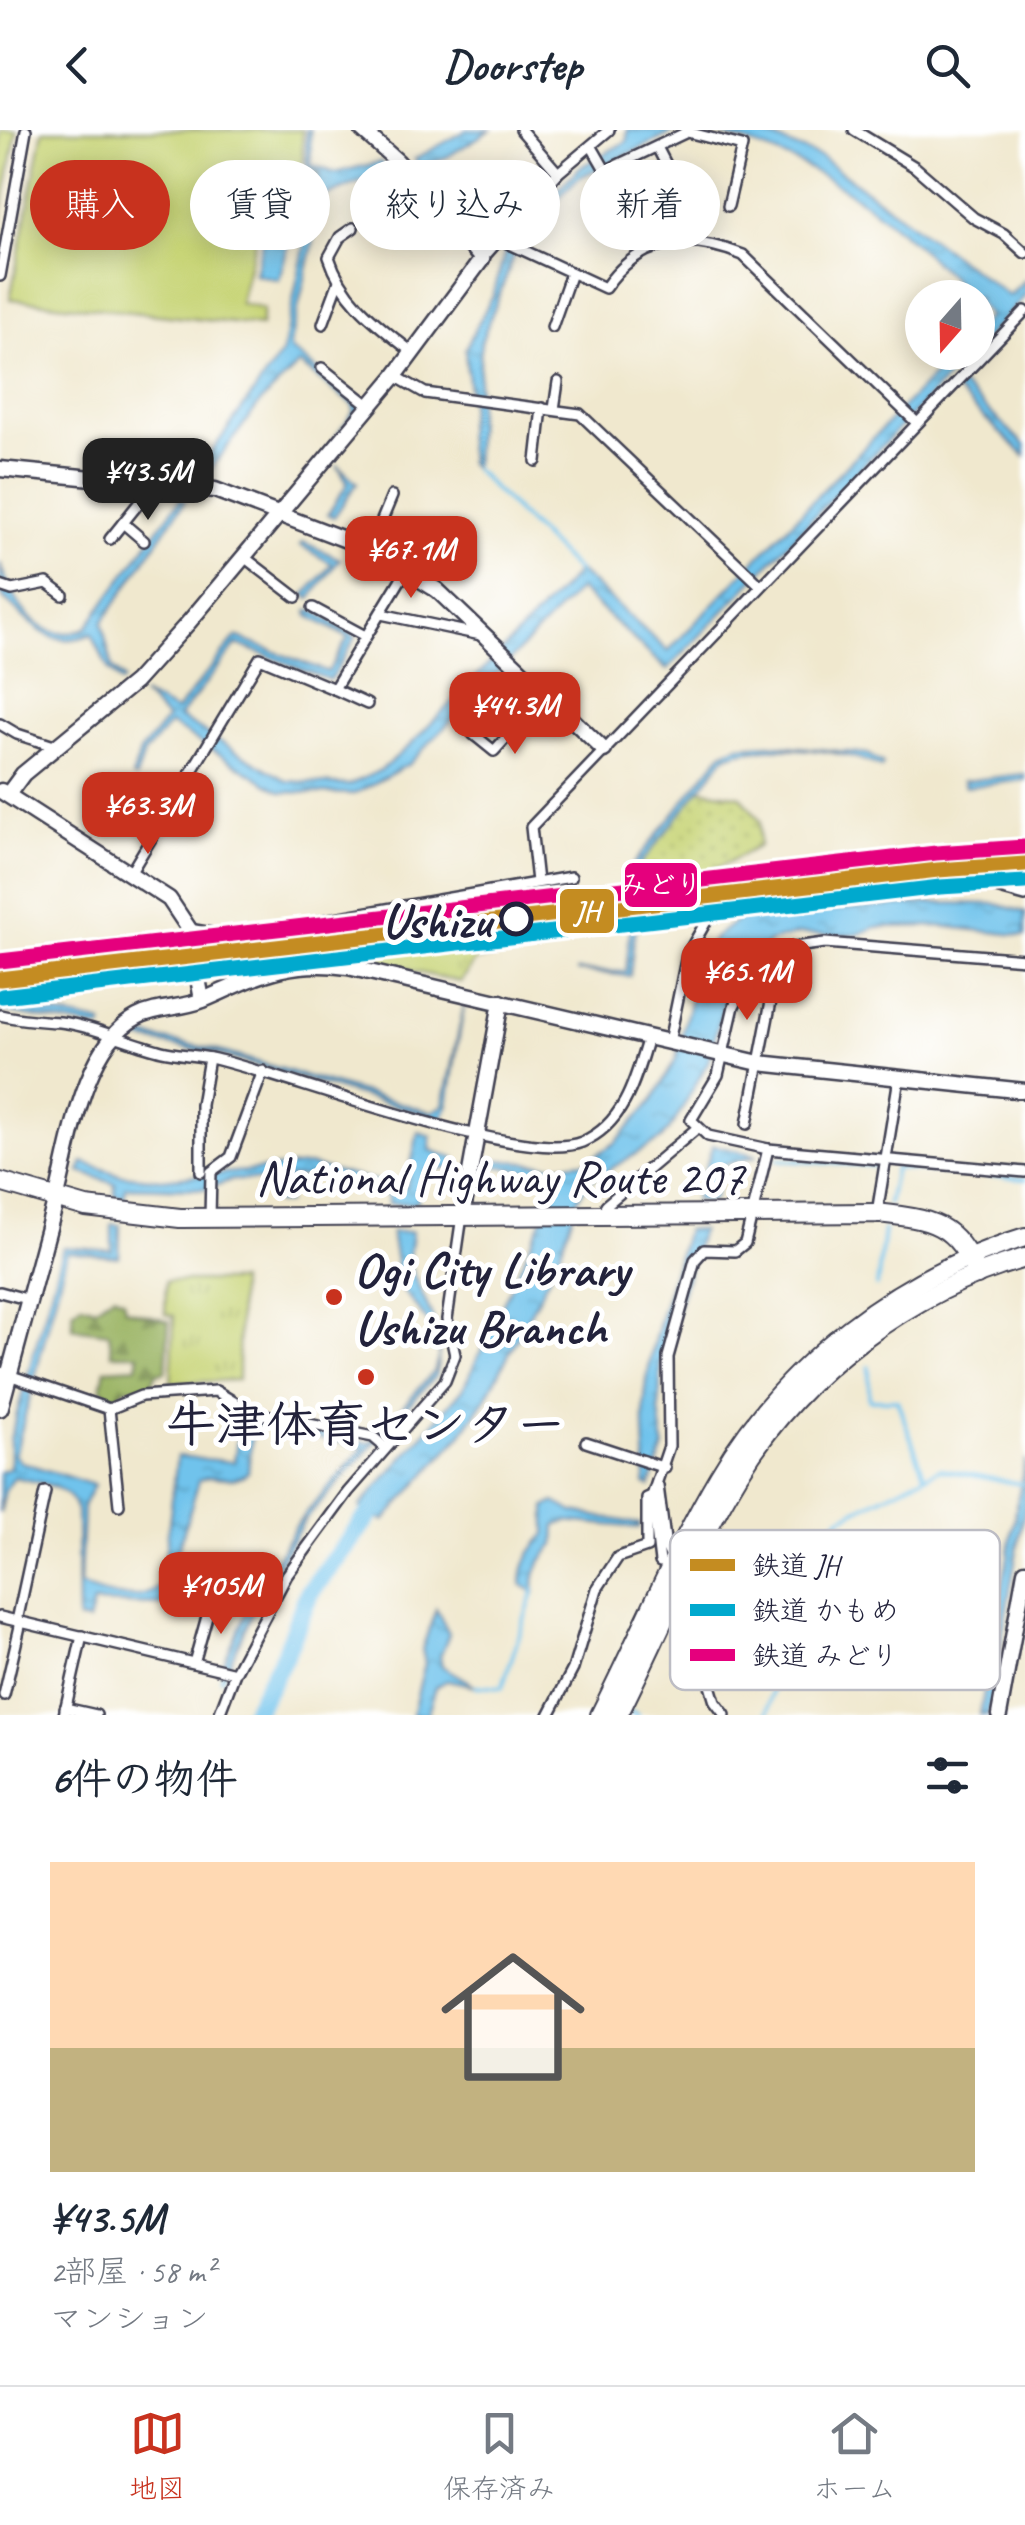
<!DOCTYPE html>
<html lang="ja">
<meta charset="utf-8">
<style>
body{margin:0;font-family:Caveat,"Klee One",sans-serif;background:#f2f2f3;color:#1f2937;height:100vh;display:flex;flex-direction:column;font-size:38px;white-space:nowrap}
*{box-sizing:border-box;margin:0}
p{font-size:32px;color:#747a83}
.icon{flex:none;width:55px;height:55px;fill:none;stroke:currentColor;stroke-width:2;stroke-linecap:round;stroke-linejoin:round}
.map{position:relative;height:1585px;overflow:hidden}
.side{display:flex;flex-direction:column;background:#fff;flex:1}
.side>*{flex:none}
.hud{position:absolute;left:30px;top:30px;width:965px;height:90px;display:flex;gap:20px}
.needle{width:65px;rotate:200deg}
.tools{position:absolute;left:905px;top:150px;display:grid;gap:20px}
.tools a{display:grid;place-items:center;width:90px;height:90px;border-radius:50%;background:#fff;box-shadow:0 5px 25px #0003;font-size:50px}
.price{position:absolute;translate:-50% -85px;padding:0 22px;border-radius:20px;background:#c8321e;color:#fff;font-size:32px;line-height:65px;filter:drop-shadow(0 2px 5px #0008)}
.price::after{content:'';position:absolute;left:50%;top:60px;width:30px;height:22px;margin-left:-15px;background:inherit;clip-path:polygon(0 0,100% 0,50% 100%)}
.price.selected{background:#222;color:#fff}
ul{padding:0;list-style:none}
li{display:grid;align-content:center;gap:20px;height:530px;padding:0 50px}
li+li{border-top:2px solid #e0e1e3}
li span{display:grid;place-items:center;height:310px;border-radius:0px;color:#555}
li>.icon{margin-inline-start:auto}
span .icon{width:180px;height:180px;fill:#fffc;stroke-width:1}
li b{font-size:42px}
h2{display:flex;justify-content:space-between;align-items:center;height:120px;padding:0 50px;font-size:42px}
.chip{padding:0 35px;border-radius:45px;background:#fff;box-shadow:0 5px 25px #0003;font-size:35px;line-height:90px}
.chip.selected{background:#c8321e;color:#fff}
header{display:flex;justify-content:space-between;align-items:center;height:130px;padding:0 50px;background:#fff;font-size:45px;font-weight:700}
.dock{display:flex;justify-content:space-around;align-items:center;height:140px;border-top:2px solid #e0e1e3;background:#fff;font-size:28px;color:#747a83}
.dock a{display:grid;justify-items:center;gap:5px}
.dock .selected{color:#c8321e}
.map>svg:first-child{display:block}
.grass{fill:url(#grass-dots);stroke:#747b58;stroke-width:2.5}
.forest{fill:url(#forest-firs);stroke:#606c51;stroke-width:2.5}
.park{fill:url(#park-tufts);stroke:#747b58;stroke-width:2.5}
.pitch{fill:#c7d476;stroke:#747b58;stroke-width:2.5}
.water{fill:url(#water-ripples);stroke:#487294;stroke-width:2.5}
.lines{fill:none;stroke-linecap:round;stroke-linejoin:round}
.stream{stroke:#6fc3ec;stroke-width:4}
.river{stroke:#6fc3ec;stroke-width:20}
.street-casing{stroke:#414051;stroke-width:14}
.secondary-casing{stroke:#414051;stroke-width:19}
.primary-casing{stroke:#414051;stroke-width:20}
.highway-casing{stroke:#414051;stroke-width:22}
.street{stroke:#fff;stroke-width:9}
.secondary{stroke:#fff;stroke-width:14}
.primary{stroke:#fff;stroke-width:15}
.highway{stroke:#fff;stroke-width:18}
.rail-1-casing{stroke:#fff;stroke-width:22}
.rail-2-casing{stroke:#fff;stroke-width:22}
.rail-3-casing{stroke:#fff;stroke-width:22}
.rail-1{stroke:#c48c21;stroke-width:15}
.rail-2{stroke:#00a9ce;stroke-width:15}
.rail-3{stroke:#e5007d;stroke-width:15}
.stop-dot{fill:#fff;stroke:#22223b;stroke-width:5}
.poi-dot{fill:#c8321e;stroke:#fff;stroke-width:4}
.labels{text-anchor:middle;stroke-width:10;stroke-linejoin:round;paint-order:stroke}
.stop-label{font-size:50px;font-weight:bold;fill:#22223b;stroke:#fff;text-anchor:end}
.street-label{font-size:50px;fill:#22223b;stroke:#fff}
.poi-label{font-size:50px;font-weight:bold;fill:#22223b;stroke:#fff;text-anchor:start}
.key{fill:#fff;stroke:#bdbdc4;stroke-width:2.5}
.key-label{font-size:28px;fill:#22223b}
.line-badge{stroke:#fff;stroke-width:4}
.badge-label{font-size:28px;text-anchor:middle;font-weight:bold;fill:#fff}
</style>
<header><svg class="icon" aria-label="back" viewBox="0 0 24 24"><path d="M15 5l-7 7 7 7"/></svg>Doorstep<svg class="icon" aria-label="search" viewBox="0 0 24 24"><circle cx="10" cy="10" r="6"/><path d="M15 15l6 6"/></svg></header>
<div class="map">
<svg width="1025" height="1585" viewBox="0 0 1025 1585">
<defs>
<pattern id="grass-dots" width="8" height="8" patternUnits="userSpaceOnUse" patternTransform="scale(2.5)"><rect width="8" height="8" fill="#c7d476"/><path d="M2 2h.1M6 6h.1" fill="none" stroke="#abb667" stroke-width="1.8" stroke-linecap="round"/></pattern>
<pattern id="forest-firs" width="22" height="20" patternUnits="userSpaceOnUse" patternTransform="scale(2.5)"><rect width="22" height="20" fill="#9db667"/><path d="M5 1l3.5 6h-7zM16 11l3.5 6h-7z" fill="#809456"/></pattern>
<pattern id="park-tufts" width="24" height="20" patternUnits="userSpaceOnUse" patternTransform="scale(2.5)"><rect width="24" height="20" fill="#c7d476"/><path d="M3 7l-1-3M5 7V3M7 7l1-3M15 17l-1-3M17 17v-4M19 17l1-3" fill="none" stroke="#abb667"/></pattern>
<pattern id="water-ripples" width="26" height="14" patternUnits="userSpaceOnUse" patternTransform="scale(2.5)"><rect width="26" height="14" fill="#6fc3ec"/><path d="M2 4q2-2 4 0t4 0M15 11q2-2 4 0t4 0" fill="none" stroke="#60a7cb"/></pattern>
</defs>
<rect width="100%" height="100%" fill="#fff"/>
<filter id="ink" filterUnits="userSpaceOnUse"><feTurbulence type="fractalNoise" baseFrequency=".01" numOctaves="2"/><feDisplacementMap in="SourceGraphic" scale="20" xChannelSelector="R" yChannelSelector="G"/><feConvolveMatrix kernelMatrix="1 2 1 2 8 2 1 2 1" color-interpolation-filters="sRGB"/></filter>
<filter id="wash" filterUnits="userSpaceOnUse"><feTurbulence type="fractalNoise" baseFrequency=".0048" numOctaves="4" result="noise"/><feDisplacementMap in="SourceGraphic" scale="40" xChannelSelector="R" yChannelSelector="G"/><feGaussianBlur stdDeviation="2.25" result="paint"/><feColorMatrix in="noise" values="0 0 0 0 0 0 0 0 0 0 0 0 0 0 0 0 0 1.4 0 .05"/><feComposite in="paint" operator="in"/></filter>
<g filter="url(#wash)">
<rect width="100%" height="100%" fill="#f0e8ce"/>
<path class="grass" d="M699 659 741 666 760 691 759 716 704 745 631 754V742Z"/>
<path class="forest" d="M113 1165 123 1169 125 1179 169 1191 166 1241 156 1244 149 1259 127 1258 114 1270 101 1258 105 1239 137 1237 139 1224H112L109 1203 73 1198V1181L82 1174 95 1178Z"/>
<g class="park">
<path d="M496 803 497 825 475 831 461 852 340 825 341 821Z"/>
<path d="M166 1151H239L238 1250 171 1253 174 1186 165 1184Z"/>
</g>
<g class="pitch">
<path d="M0 0H17L0 93Z"/>
<path d="M43 0H302L303 39 317 45 302 106 259 96 240 173 263 179 261 196 10 169Z"/>
</g>
<g class="water">
<path d="M306 0H310L311 35 335 43 381 32 389 40 324 67 290 213V219L360 274V280L324 323 354 281 353 275 299 234 259 274 205 347 195 345 282 223 320 43 307 37Z"/>
<path d="M467 0H490L447 27 418 36 415 29Z"/>
<path d="M627 0H679L578 48 521 108 481 212 474 339 469 333 466 302 470 274 465 219 493 165 509 108 579 38 627 11Z"/>
<path d="M694 0H752L821 27 1009 166 1025 150V166L978 216V199L989 186 978 174V168L971 167C892 87 809 18 694 0Z"/>
<path d="M264 105 289 111 279 150 255 144Z"/>
<path d="M955 223H971L667 540 579 459 409 634 355 664 281 662 170 594 144 624 136 648 132 647 140 622 167 589 142 564 176 581 236 507 328 542 348 508 309 486 308 481 313 480 356 507 330 550 237 514 179 587 287 651 349 655 381 640 409 616 579 441 668 521Z"/>
<path d="M960 254 1025 315V326L955 260Z"/>
<path d="M337 335 357 353 334 387 328 384 348 353Z"/>
<path d="M180 369 185 371 102 493 112 538 124 550 121 553 108 539 92 504C48 521 35 495 3 468L0 433C13 471 39 519 86 498Z"/>
<path d="M303 412 340 429 310 469 305 465 332 434 300 415Z"/>
<path d="M769 614 867 624 883 634 881 638C853 619 755 611 725 627L634 742 635 760H630L629 740 722 623 738 616Z"/>
<path d="M1025 644V650L965 657 963 651Z"/>
<path d="M932 773 996 774 1025 782V806L940 796 876 797 857 805 798 804 770 812 742 837 726 865 708 932 674 993 661 1009 590 1051 578 1068 558 1129 485 1270 461 1305 384 1391 360 1377 463 1259 554 1064 559 1048 552 1043 495 1036 496 1030 554 1035 585 1032 615 1013 653 970 676 929 697 844 714 808 742 786Z"/>
<path d="M636 790 630 846 576 841 626 842 631 791Z"/>
<path d="M0 874C35 882 69 885 103 894L102 899 0 881Z"/>
<path d="M464 876 447 979 441 989 213 923 136 909 137 905 212 919 431 982 443 976Z"/>
<path d="M418 1002 431 1006 430 1020 455 1028 453 1038 426 1040 417 1073 388 1074V1065L323 1046 288 1047 287 1073H276L274 1050H232L205 1059 126 1057 124 1068 115 1065V1054L80 1042 83 1032 120 1045 161 1049 308 1035 406 1058Z"/>
<path d="M713 1015 757 1026 723 1035 713 1071 694 1070Z"/>
<path d="M112 1094 120 1095 119 1127 67 1122 15 1325 21 1332 94 1355 83 1376 80 1455C103 1467 145 1475 162 1453L177 1326 234 1332 240 1288 370 1313 434 1241 439 1225 428 1192 400 1156 391 1102H412L408 1133 441 1206 436 1245 304 1391 259 1468 229 1534 224 1532 252 1469 299 1391 364 1317 253 1295 248 1342C232 1356 215 1341 199 1350L176 1427 171 1470 161 1475 93 1473 88 1492 78 1490 77 1380C66 1353 40 1353 14 1347L5 1360 0 1383V1342L10 1338V1309L63 1117 112 1121Z"/>
<path d="M686 1100H701L661 1232 659 1280 664 1317 650 1356 645 1354C647 1330 643 1308 644 1284 646 1221 669 1160 686 1100Z"/>
<path d="M1025 1329V1375L988 1585H980Z"/>
<path d="M555 1372 574 1382 640 1394 639 1398 567 1391 556 1396 555 1415C542 1428 531 1443 535 1462L522 1455C522 1432 531 1420 546 1404V1377Z"/>
<path d="M436 1479 449 1504 440 1526 442 1536 476 1556 448 1550 436 1557 427 1585H412L425 1533 422 1519Z"/>
</g>
<g class="lines">
<g class="stream">
<path d="M474 339 578 442"/>
<path d="M777 1030 879 1036"/>
<path d="M888 1074 895 1038 1025 1049"/>
<path d="M877 1156 884 1100"/>
<path d="M869 1237V1270H897L924 1344"/>
<path d="M221 1549 227 1533"/>
<path d="M476 1556 502 1558 534 1460"/>
<path d="M631 1582 637 1585"/>
<path d="M767 1585 806 1435 821 1407 842 1387 940 1339 1021 1354"/>
</g>
<path class="river" d="M252 1585 285 1524 309 1463 387 1362"/>
</g>
</g>
<g filter="url(#ink)">
<g class="lines">
<defs>
<g id="street">
<path d="M521 0 558 43"/>
<path d="M854 0 915 37 974 88 1004 104 1025 123"/>
<path d="M592 17 637 95"/>
<path d="M657 17 689 79"/>
<path d="M607 40 687 2 742 16 728 76"/>
<path d="M353 98 340 107 329 127C343 171 378 195 413 223"/>
<path d="M499 109 605 158C640 107 688 103 743 125L917 293"/>
<path d="M482 129 558 43 609 0"/>
<path d="M0 146 26 0"/>
<path d="M323 194 339 151"/>
<path d="M552 197 571 143"/>
<path d="M322 238 370 276"/>
<path d="M395 246 425 263 580 284 761 456"/>
<path d="M554 279 558 252"/>
<path d="M536 331 542 278"/>
<path d="M123 393 144 411"/>
<path d="M110 409 155 353"/>
<path d="M370 419 392 366"/>
<path d="M244 427 296 467"/>
<path d="M0 456 12 460 47 453 63 465"/>
<path d="M313 478 365 506"/>
<path d="M381 484 481 505"/>
<path d="M334 559 367 574"/>
<path d="M0 594 17 604 57 617"/>
<path d="M473 604 494 621 545 565"/>
<path d="M131 742 260 528 334 559 407 439"/>
<path d="M537 752 531 697 1025 181"/>
<path d="M981 754 1025 766"/>
<path d="M189 799 230 806 571 747"/>
<path d="M1025 829 825 813 787 818 770 826 750 846 734 876 718 945 691 990 708 1006 768 1019 1025 1042"/>
<path d="M0 885C21 890 38 891 60 892 94 896 129 913 162 921 179 925 197 925 215 929 288 946 523 1036 582 1012 625 994 636 947 648 907"/>
<path d="M669 912 687 825 712 781 760 772 1025 747"/>
<path d="M747 994 773 861"/>
<path d="M201 1042V975L209 928"/>
<path d="M877 1083 899 948"/>
<path d="M603 1084 606 1075 696 999"/>
<path d="M210 1088 211 1042 231 1027 263 941"/>
<path d="M0 1162 30 1170"/>
<path d="M0 1242 109 1279 141 1266 216 1261 244 1278 269 1286 373 1307 386 1318"/>
<path d="M109 1279 119 1375"/>
<path d="M586 1312 665 1338"/>
<path d="M658 1356 666 1417 672 1429"/>
<path d="M660 1432 652 1366 669 1316 668 1227 695 1130 704 1120 735 1121 745 1113 768 1019"/>
<path d="M684 1452 711 1522 708 1537"/>
<path d="M686 1476 715 1572 725 1585"/>
<path d="M0 1487 235 1543"/>
<path d="M17 1491 45 1362"/>
<path d="M194 1533 211 1472"/>
<path d="M4 1565 21 1492"/>
<path d="M65 1578 96 1585"/>
<path d="M64 1585 82 1506"/>
<path d="M219 1585 235 1543 287 1445 348 1362 445 1251 455 1225 447 1189 462 1086"/>
<path d="M549 1585 573 1539 597 1459 618 1427 647 1417V1368L652 1366"/>
</g>
<g id="secondary">
<path d="M0 339 215 360 370 419 437 460 604 620"/>
<path d="M1 661 169 769 189 799 202 870"/>
<path d="M9 663 23 644 135 552 189 492 395 246 482 129 397 31 362 0"/>
<path d="M56 1070C70 1016 83 915 137 887 158 876 181 879 203 870 258 846 286 829 348 837L759 933 1025 961"/>
<path d="M462 1086 501 872"/>
<path d="M999 1585 1025 1441"/>
</g>
<path id="primary" d="M0 1278 56 1070"/>
<g id="highway">
<path d="M0 1052 86 1077 180 1088 877 1083C929 1089 956 1091 977 1145"/>
<path d="M600 1585C640 1506 674 1422 719 1346 786 1232 899 1146 1025 1107"/>
<path d="M618 1585C658 1506 692 1421 738 1345 801 1241 909 1161 1025 1128"/>
</g>
</defs>
<use href="#street" class="street-casing"/>
<use href="#secondary" class="secondary-casing"/>
<use href="#primary" class="primary-casing"/>
<use href="#highway" class="highway-casing"/>
<use href="#street" class="street"/>
<use href="#secondary" class="secondary"/>
<use href="#primary" class="primary"/>
<use href="#highway" class="highway"/>
<defs>
<path id="rail-1" d="M0 849 938 740 1025 734"/>
<path id="rail-2" d="M2 866 940 757 1025 752"/>
<path id="rail-3" d="M0 831 936 723 1024 717"/>
</defs>
<use href="#rail-1" class="rail-1-casing"/>
<use href="#rail-2" class="rail-2-casing"/>
<use href="#rail-3" class="rail-3-casing"/>
<use href="#rail-1" class="rail-1"/>
<use href="#rail-2" class="rail-2"/>
<use href="#rail-3" class="rail-3"/>
</g>
</g>
<circle class="stop-dot" cx="516" cy="789" r="15"/>
<g class="poi-dot">
<circle cx="334" cy="1167" r="10"/>
<circle cx="366" cy="1247" r="10"/>
</g>
<g class="labels">
<g class="stop-label">
<text x="491" y="807">Ushizu</text>
</g>
<g class="street-label">
<text x="500" y="1064">National Highway Route 207</text>
</g>
<g class="poi-label">
<text x="354" y="1156">Ogi City Library<tspan x="354" dy="58">Ushizu Branch</tspan></text>
<text x="366" y="1311" text-anchor="middle">牛津体育センター</text>
</g>
</g>
<rect x="670" y="1400" width="330" height="160" rx="15" class="key"/>
<rect x="690" y="1429" width="45" height="12" fill="#c48c21"/>
<rect x="690" y="1474" width="45" height="12" fill="#00a9ce"/>
<rect x="690" y="1519" width="45" height="12" fill="#e5007d"/>
<g class="key-label">
<text x="752" y="1445">鉄道 JH</text>
<text x="752" y="1490">鉄道 かもめ</text>
<text x="752" y="1535">鉄道 みどり</text>
</g>
<g class="line-badge">
<rect x="623" y="731" width="76" height="48" rx="10" fill="#e5007d"/>
<rect x="558" y="757" width="58" height="48" rx="10" fill="#c48c21"/>
</g>
<g class="badge-label">
<text x="661" y="764">みどり</text>
<text x="587" y="790">JH</text>
</g>
</svg>
<div class="tools">
<a><svg class="needle" viewBox="-14 -14 28 28"><path d="M0-13l5 13h-10z" fill="#e53935"/><path d="M0 13l5-13h-10z" fill="#747a83"/></svg></a>
</div>
<b class="price selected" style="left:148px;top:393px">¥43.5M</b>
<b class="price" style="left:411px;top:471px">¥67.1M</b>
<b class="price" style="left:515px;top:627px">¥44.3M</b>
<b class="price" style="left:148px;top:727px">¥63.3M</b>
<b class="price" style="left:747px;top:893px">¥65.1M</b>
<b class="price" style="left:221px;top:1507px">¥105M</b>
<div class="hud">
<a class="chip selected">購入</a>
<a class="chip">賃貸</a>
<a class="chip">絞り込み</a>
<a class="chip">新着</a>
</div>
</div>
<section class="side">
<h2>6件の物件<svg class="icon" aria-label="filters" viewBox="0 0 24 24"><path d="M4 7h16M4 17h16"/><circle cx="9" cy="7" r="2"/><circle cx="15" cy="17" r="2"/></svg></h2>
<ul>
<li><span style="background:linear-gradient(#ffd9b3 60%,#c2b280 0)"><svg class="icon" aria-label="home" viewBox="0 0 24 24"><path d="M3 11l9-7 9 7M6 9v11h12V9"/></svg></span><div><b>¥43.5M</b><p>2部屋 · 58 m²</p><p>マンション</p></div></li>
</ul>
</section>
<nav class="dock">
<a class="selected"><svg class="icon" aria-label="map" viewBox="0 0 24 24"><path d="M3 6l6-2 6 2 6-2v14l-6 2-6-2-6 2zM9 4v14M15 6v14"/></svg>地図</a>
<a><svg class="icon" aria-label="saved" viewBox="0 0 24 24"><path d="M7 4h10v16l-5-4-5 4z"/></svg>保存済み</a>
<a><svg class="icon" aria-label="home" viewBox="0 0 24 24"><path d="M3 11l9-7 9 7M6 9v11h12V9"/></svg>ホーム</a>
</nav>
